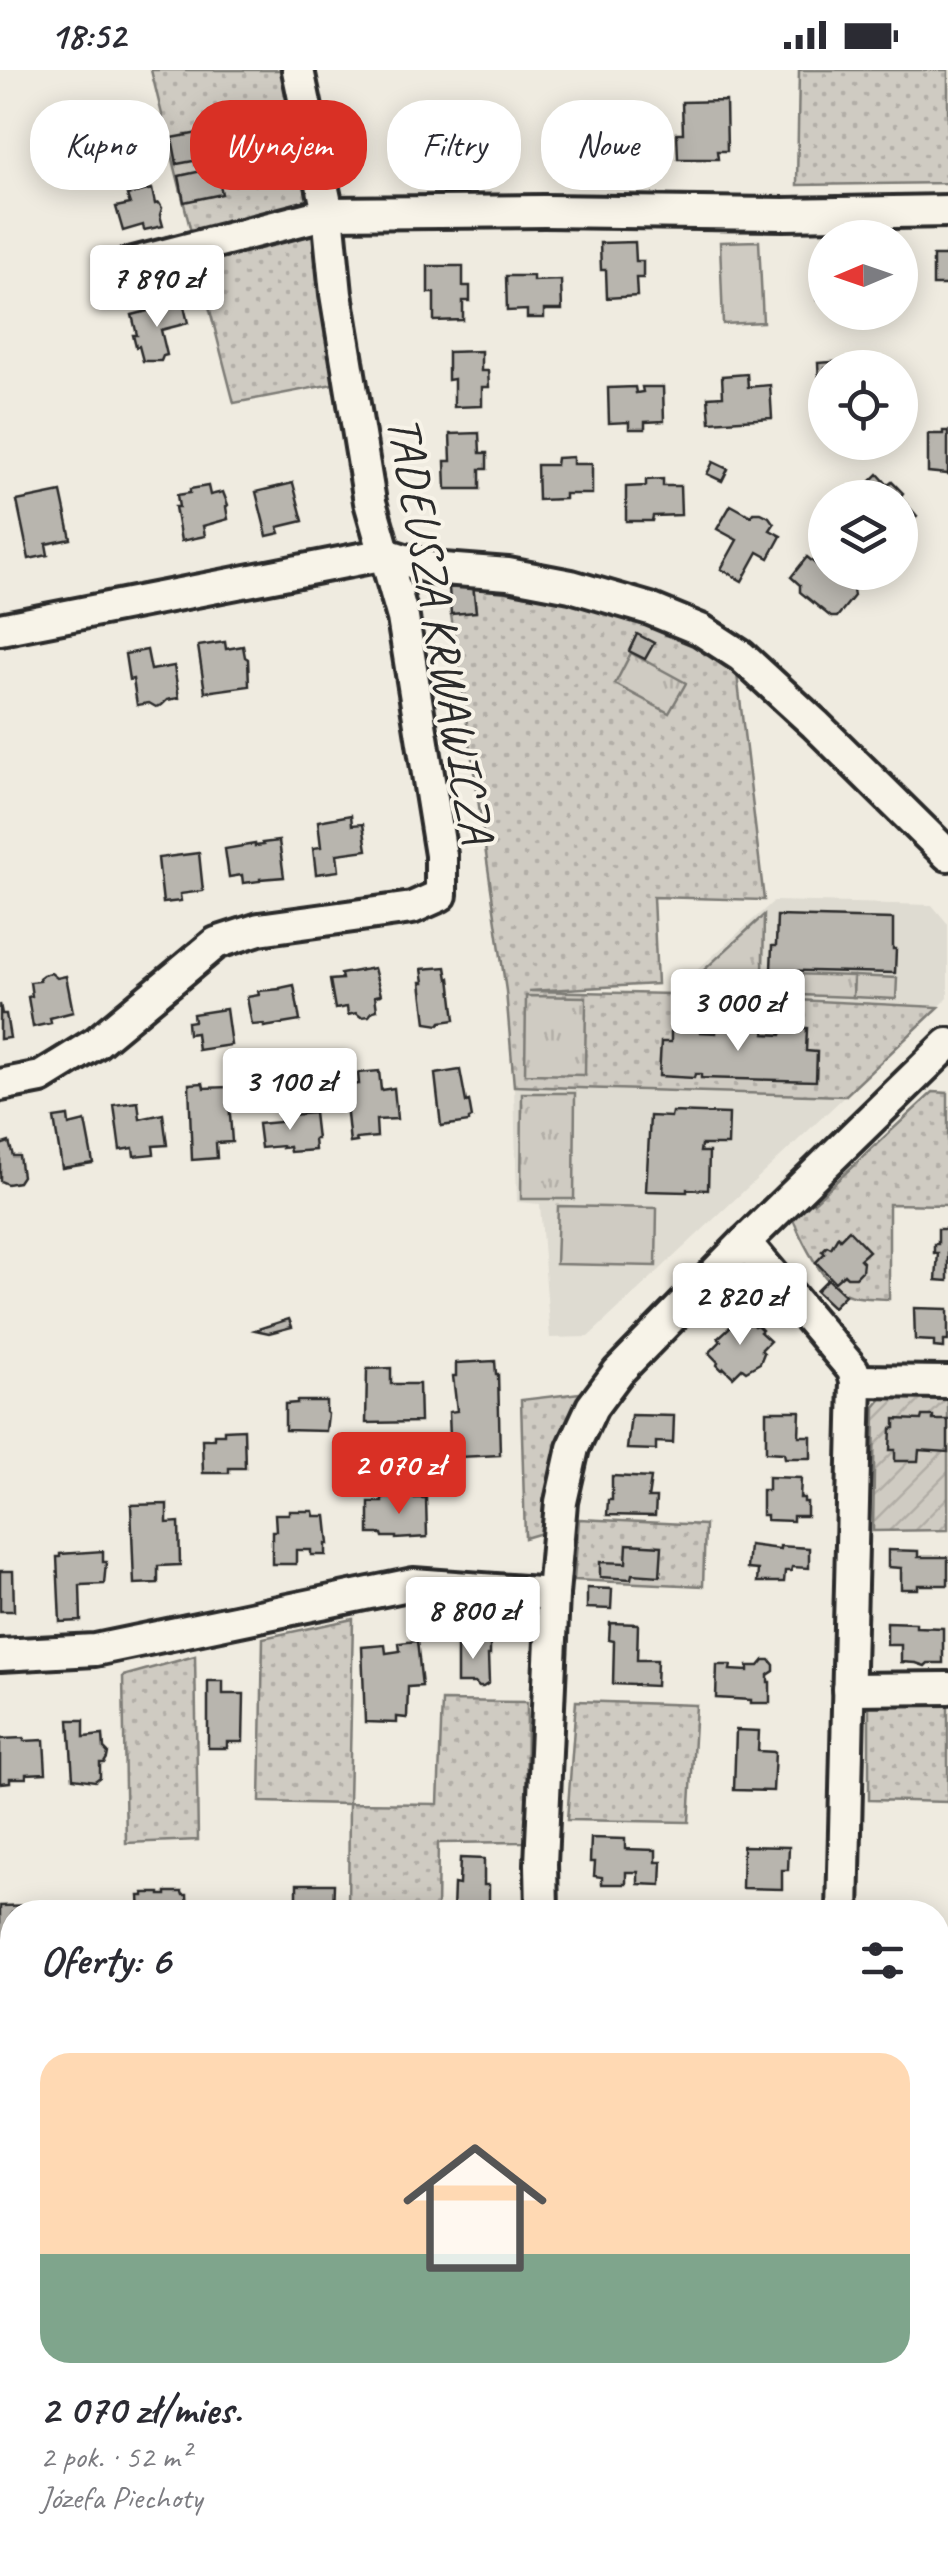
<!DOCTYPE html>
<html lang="pl">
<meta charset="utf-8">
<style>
body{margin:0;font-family:Caveat,sans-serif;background:#f7f7f7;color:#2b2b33;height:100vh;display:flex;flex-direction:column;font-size:38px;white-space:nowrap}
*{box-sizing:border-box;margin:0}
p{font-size:32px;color:#7c7c81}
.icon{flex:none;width:55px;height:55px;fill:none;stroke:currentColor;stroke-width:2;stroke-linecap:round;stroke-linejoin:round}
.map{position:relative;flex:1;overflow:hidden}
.sheet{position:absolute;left:0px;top:1830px;width:950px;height:670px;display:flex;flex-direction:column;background:#fff;border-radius:40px 40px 0 0;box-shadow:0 5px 25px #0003}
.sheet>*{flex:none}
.top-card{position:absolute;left:30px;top:30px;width:890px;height:90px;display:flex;gap:20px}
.needle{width:65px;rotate:268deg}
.controls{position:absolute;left:808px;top:150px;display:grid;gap:20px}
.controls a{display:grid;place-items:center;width:110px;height:110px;border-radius:50%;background:#fff;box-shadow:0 5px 25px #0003;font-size:50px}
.price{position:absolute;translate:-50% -85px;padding:0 22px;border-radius:10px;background:#fff;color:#222;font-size:32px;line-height:65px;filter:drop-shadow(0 2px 5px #0008)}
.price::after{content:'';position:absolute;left:50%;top:60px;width:30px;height:22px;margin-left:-15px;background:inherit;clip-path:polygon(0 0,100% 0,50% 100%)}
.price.selected{background:#d93025;color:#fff}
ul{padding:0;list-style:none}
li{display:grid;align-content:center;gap:20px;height:530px;padding:0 40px}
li+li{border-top:2px solid #e1e1e2}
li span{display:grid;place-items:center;height:310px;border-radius:30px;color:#555}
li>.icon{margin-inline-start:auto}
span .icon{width:180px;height:180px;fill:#fffc;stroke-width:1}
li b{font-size:42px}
h2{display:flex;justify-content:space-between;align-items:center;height:120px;padding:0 40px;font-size:42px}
.tag{padding:0 35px;border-radius:40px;background:#fff;box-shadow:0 5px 25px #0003;font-size:35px;line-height:90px}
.tag.selected{background:#d93025;color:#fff}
.status{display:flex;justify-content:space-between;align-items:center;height:70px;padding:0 50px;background:#fff;direction:ltr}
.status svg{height:28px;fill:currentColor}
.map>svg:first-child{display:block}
.built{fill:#dedbd1}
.grass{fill:url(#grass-dots);stroke:#7d7b76;stroke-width:2.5}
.park{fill:url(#park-tufts);stroke:#7d7b76;stroke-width:2.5}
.garden{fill:url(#garden-furrows);stroke:#7d7b76;stroke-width:2.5}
.pitch{fill:#cfcbc2;stroke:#7d7b76;stroke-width:2.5}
.building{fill:#b8b5ae;stroke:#2b2b2b;stroke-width:2.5}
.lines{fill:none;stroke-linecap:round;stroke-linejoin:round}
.minor-casing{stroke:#2b2b2b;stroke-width:38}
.minor{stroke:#f7f3e8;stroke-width:30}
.labels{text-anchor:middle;stroke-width:8;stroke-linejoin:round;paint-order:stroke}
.street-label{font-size:48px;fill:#2b2b2b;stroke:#f7f3e8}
</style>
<div class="status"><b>18:52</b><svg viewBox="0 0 49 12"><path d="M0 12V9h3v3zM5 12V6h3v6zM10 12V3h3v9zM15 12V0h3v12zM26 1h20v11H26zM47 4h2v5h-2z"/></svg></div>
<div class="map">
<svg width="948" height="2500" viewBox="0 0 948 2500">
<defs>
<pattern id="grass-dots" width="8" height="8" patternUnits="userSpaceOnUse" patternTransform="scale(2.5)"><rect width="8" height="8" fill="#cfcbc2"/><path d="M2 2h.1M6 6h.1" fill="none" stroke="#b2aea7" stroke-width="1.8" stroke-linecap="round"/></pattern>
<pattern id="park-tufts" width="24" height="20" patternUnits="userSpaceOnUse" patternTransform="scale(2.5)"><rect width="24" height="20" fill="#cfcbc2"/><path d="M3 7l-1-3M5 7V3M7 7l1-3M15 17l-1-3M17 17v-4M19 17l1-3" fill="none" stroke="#b2aea7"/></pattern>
<pattern id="garden-furrows" width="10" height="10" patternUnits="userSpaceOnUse" patternTransform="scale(2.5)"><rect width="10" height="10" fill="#cfcbc2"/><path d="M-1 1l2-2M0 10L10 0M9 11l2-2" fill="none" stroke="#b2aea7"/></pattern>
</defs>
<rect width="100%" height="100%" fill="#efebe0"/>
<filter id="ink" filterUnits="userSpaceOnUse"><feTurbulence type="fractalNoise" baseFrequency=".01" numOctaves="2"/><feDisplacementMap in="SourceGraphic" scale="20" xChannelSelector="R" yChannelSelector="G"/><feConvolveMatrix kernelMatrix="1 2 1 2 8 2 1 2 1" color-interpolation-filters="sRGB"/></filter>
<g filter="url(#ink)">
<g class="built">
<path d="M774 831 932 835 948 854V928L939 937 670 924Z"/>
<path d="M514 1016 845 1026 588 1267 550 1268 540 1134 517 1132Z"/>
</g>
<g class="grass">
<path d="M151 0H287L315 130 191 162Z"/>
<path d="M799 0H948V113L797 115Z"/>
<path d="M314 163 338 313 234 333 197 190Z"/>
<path d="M473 515 532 516 688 565 737 604 764 830 653 827 657 914 529 921 674 924 939 937 845 1026 514 1016 506 921 451 544 476 541Z"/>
<path d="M933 1022 948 1023V1135L889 1134V1229C876 1228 861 1229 849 1225 825 1219 802 1171 793 1149L807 1133H813Z"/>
<path d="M580 1323 551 1395 542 1463 525 1468 521 1330Z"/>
<path d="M579 1449 705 1455 703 1516 574 1510Z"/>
<path d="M353 1549 349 1733 438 1734 442 1631 527 1632 526 1772 438 1773 437 1842H348L349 1734 260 1732 263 1568Z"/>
<path d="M195 1586 198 1770 126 1773 123 1606Z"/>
<path d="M869 1626 948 1628V1732L869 1730Z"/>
<path d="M576 1631 696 1635 689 1752 567 1750Z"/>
<path d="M148 2488H221L218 2500H144Z"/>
<path d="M367 2488H508L505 2500H383L365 2496Z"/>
</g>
<g class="park">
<path d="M631 583 686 613 669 643 615 614Z"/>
<path d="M764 845 763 903 854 906 853 927 715 922 704 900Z"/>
<path d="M526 926 586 927 585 1005 525 1004Z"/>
<path d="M522 1023H575L574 1129H521Z"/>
</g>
<path class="garden" d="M948 1323V1460L873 1461 875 1337 885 1325Z"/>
<g class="pitch">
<path d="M759 171 763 252 723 254 720 172Z"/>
<path d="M854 906 897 908 896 929 853 927Z"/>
<path d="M558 1136 657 1138 656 1196 556 1194Z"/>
</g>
<g class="building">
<path d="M726 31 727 81H717L718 89H678L677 63H683L682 32Z"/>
<path d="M209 61 213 80 224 78 229 102 218 105 222 124 184 132 179 106 206 100 204 89 177 94 172 68Z"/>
<path d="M152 119 155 134 159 133 162 138 160 145 163 156 144 160 143 155 123 161 116 137 130 134 127 125Z"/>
<path d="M635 172 636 191H643V208H636L637 226 607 228 606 200H601L600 173Z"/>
<path d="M946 183H948V217L946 215H933V186H946Z"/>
<path d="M428 196H463V216H470V231H463V250L434 251V223H428Z"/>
<path d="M817 200H825V229L817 230Z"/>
<path d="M506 206H533V211L561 210 562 240H544V248H527V240L507 241Z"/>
<path d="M183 232 188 253 161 260 167 285 163 286 161 291H143L139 276 136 277 133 265H137L132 245Z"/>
<path d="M481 281V301H488L489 317H482V336L454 337V309L448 310V282Z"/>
<path d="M847 291V298H825V327H820L818 293Z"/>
<path d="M747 304 748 317 770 315 772 348 710 352 708 327 723 326 722 306Z"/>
<path d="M635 317 636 323 643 322 642 317H663L664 351 645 352V359H629V352L609 353 608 318Z"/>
<path d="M943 361H948V404L928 402V364H943Z"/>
<path d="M479 363 480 383H487V399H480V419H446L445 391H451L450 364Z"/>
<path d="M573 387V394H592V424H565V429L538 430 537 395H556L557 388Z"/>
<path d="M713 392 728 399 722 411 707 404Z"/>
<path d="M878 404 888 415 892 412 903 423 900 427 917 446 900 462V428H854Z"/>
<path d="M663 409V416H680L681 445 653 446 652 451H626V417L646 416V410Z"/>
<path d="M293 413 303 451 278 457 280 463 267 466 256 422Z"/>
<path d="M208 416 210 425 223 422 228 435 226 437 228 449 203 456 205 466 181 471 175 437H179L177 425 190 423V419Z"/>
<path d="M61 422 71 469 46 474 48 485 29 489 17 431Z"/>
<path d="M731 435 751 446 753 443H761L769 447 774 454 770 460 781 466 769 488 758 482 742 511 721 499 737 470 717 459Z"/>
<path d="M807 487 818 496 822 495 825 497V502H832L853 520 854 526 837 547H831L800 522V515L791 507Z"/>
<path d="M473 515 476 542 451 544 449 518Z"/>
<path d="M637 564 654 573 645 589 629 581Z"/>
<path d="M225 572 226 579 243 576 245 587 248 589 249 616 205 622 198 576Z"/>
<path d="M147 580 151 600 174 596 179 628 167 630 162 635 156 637 149 633 137 635 133 609 129 610 125 584Z"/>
<path d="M351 745 352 755 363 754 367 780 337 784 339 801 316 804 313 778 321 777 318 751Z"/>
<path d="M279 771 284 807 260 809V811L243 813 242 805 229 807 225 779 255 774V776L263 775 262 773Z"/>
<path d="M199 783 203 821 180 824 181 831 163 833 158 788Z"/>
<path d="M777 846 893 849V879H896L895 903 771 900 772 876H776Z"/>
<path d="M446 897 448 909 450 908 455 950 441 952 439 955 426 953 421 912H424L422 899Z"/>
<path d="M374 898 381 925 375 926 377 940 373 941 369 946 361 947 356 943 348 945 347 937 335 939 330 910 342 909 341 904Z"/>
<path d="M51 903 57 908 66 906 73 942 50 948 51 953 33 957 28 927 32 926 30 912 40 911 39 908 43 905Z"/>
<path d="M294 915 300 951 264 957V954L252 955 247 927 259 925 258 921 280 919V918Z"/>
<path d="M0 934 2 944H6L10 968 0 969Z"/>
<path d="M226 939 231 975 198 980 196 963 188 964 187 952 194 951 193 944Z"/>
<path d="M671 955H699L700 962 716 963V956L765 957V964L781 965 783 958H807L806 981 817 982 816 1011 701 1008V1004H695L694 1008 659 1006 661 972H671Z"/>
<path d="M460 1000 466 1032 469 1031 472 1048 469 1049V1052L441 1056 435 1004Z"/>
<path d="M379 1001 381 1020 394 1018 397 1049 376 1050 377 1067 356 1069 357 1072 350 1073 344 1016 359 1014 358 1003Z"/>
<path d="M203 1013 204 1018 228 1017 232 1072 216 1073 217 1088 192 1090 189 1014Z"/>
<path d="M138 1032 140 1049 163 1044 167 1075 153 1076 154 1084 134 1086 133 1078 120 1080 114 1035Z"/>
<path d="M672 1042 729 1044 728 1075H701L700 1082H709L708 1120 687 1119V1122L646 1121 650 1046 671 1047Z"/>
<path d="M314 1043 317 1069H314L315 1080 290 1082 289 1077 282 1078V1076L261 1078 258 1054 280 1052 279 1046Z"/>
<path d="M68 1046 69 1055 85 1051 93 1093 62 1098 54 1048Z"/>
<path d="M9 1072 13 1086H19L22 1106 18 1112 7 1114 0 1111V1075Z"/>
<path d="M938 1159H948V1211L936 1210 938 1183H934V1174H938Z"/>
<path d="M849 1160 869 1181 860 1189 863 1192 862 1201 856 1207H847L844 1204 835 1212 816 1192 825 1183 822 1181 827 1176 831 1178 838 1166 840 1169Z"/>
<path d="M828 1209 845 1225 833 1237 816 1221Z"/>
<path d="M914 1238 948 1239V1271H944V1278L934 1277V1271L915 1270Z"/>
<path d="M745 1247 754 1256 757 1255 762 1260 760 1262 770 1271 761 1280 764 1283 760 1293 746 1301 742 1298 733 1307 724 1298 722 1300 717 1295 718 1292 709 1283 721 1271 718 1268 731 1256 734 1258Z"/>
<path d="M289 1249 292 1257 269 1263 255 1260Z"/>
<path d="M495 1291 496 1304H498L500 1385 459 1387 458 1368H450L449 1342 457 1341 453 1306H456V1293Z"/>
<path d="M391 1298V1314H419L420 1352 366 1353 367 1299Z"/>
<path d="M297 1331H326V1342L328 1344 326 1361 285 1360V1334L297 1333Z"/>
<path d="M766 1341H800L799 1366H811V1388H785L784 1383 766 1382Z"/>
<path d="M631 1345 674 1346 673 1373 656 1372V1380L627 1379Z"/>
<path d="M922 1346H933V1350H948V1382L919 1380 918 1391H895V1380H890L891 1359 895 1358V1349L921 1350Z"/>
<path d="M244 1359 245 1398H229V1403H203L202 1369H214V1364H224V1360Z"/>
<path d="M612 1406 651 1408 648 1428H656L655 1446 607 1445 608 1430H612Z"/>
<path d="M768 1407 801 1408 800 1428H804V1432H807V1446H793V1451L767 1450V1445H762V1420H768Z"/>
<path d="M400 1424H408L413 1428H426L427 1467 396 1469V1467H383L382 1464H369V1432H382V1428H395Z"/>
<path d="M167 1434V1453L179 1452 180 1495 158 1496V1513L134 1514 131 1435Z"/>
<path d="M289 1441H313L314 1446H326L329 1474H326V1485H311V1480H296V1494H272V1461H276L275 1444H289Z"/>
<path d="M627 1474 662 1476 660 1506 632 1504 631 1509 600 1507V1492L626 1493Z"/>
<path d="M749 1475 780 1479V1476L809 1478V1498L792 1497 791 1501H785L784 1512H757L758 1500 747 1499Z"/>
<path d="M888 1480 918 1481V1487H948V1515H918V1519H901V1498L888 1497Z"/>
<path d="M103 1481V1492H106L104 1514 80 1515 81 1551 60 1552 57 1487H60V1484Z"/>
<path d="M0 1501H13L14 1541H0Z"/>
<path d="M587 1518 612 1519 611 1539 587 1538Z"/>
<path d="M478 1542H516V1566L478 1565Z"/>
<path d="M887 1552 916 1553V1557L943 1558V1593H928L925 1596 916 1593 901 1592V1575H887Z"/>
<path d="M610 1553 638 1554 637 1590H657L656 1616 613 1614 614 1571 609 1570Z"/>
<path d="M417 1571 422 1616 408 1617 407 1648 397 1647V1653L365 1652 362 1577 385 1575 386 1583 400 1581 399 1573Z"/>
<path d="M457 1571H490V1585H488L489 1613 483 1617H479L475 1613H457Z"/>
<path d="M764 1590H770L774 1595V1601L768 1605V1612H770V1633H751V1630L716 1628 717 1595H731L730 1600 748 1601V1596H759Z"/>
<path d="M208 1611H223V1624H244L243 1672H227V1678H208Z"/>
<path d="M69 1650H84V1667L103 1665 104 1679 108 1683 107 1688 104 1693H100V1707L95 1711 73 1708Z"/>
<path d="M736 1660 759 1661 758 1681 775 1682 773 1721 734 1720Z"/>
<path d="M24 1668V1671L44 1670 46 1703 26 1704V1708H10V1712L0 1713V1669Z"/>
<path d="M591 1768 625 1769V1779L656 1780V1792H662L661 1815 638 1814V1802H626V1814H602V1807L594 1806 595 1792H590Z"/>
<path d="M743 1776 789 1777 788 1800H782V1819L742 1818Z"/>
<path d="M460 1788 484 1789V1815H489V1842H453L454 1814 459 1815Z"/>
<path d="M297 1814H334L333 1842H270V1832H297Z"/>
<path d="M166 1822H182L183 1825H187L188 1842H140L139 1826H144V1823H160V1825H166Z"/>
<path d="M42 1835V1842H12V1888L0 1889V1836Z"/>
<path d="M87 2488 101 2492 100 2496 111 2500H83Z"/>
<path d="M299 2488 322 2493 321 2500H296Z"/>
<path d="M566 2488H612L609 2500H566L568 2490Z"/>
</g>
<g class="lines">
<defs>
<g id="minor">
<path d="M126 195 328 143 544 141 784 144 948 141"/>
<path d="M0 559 386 484 430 498 508 504 571 516 650 539 701 560 741 586 815 654 948 785"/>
<path d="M0 1015 41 1007 96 973 216 873 259 859 412 838 441 825V785L403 548 370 432 336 224 328 143 298 0"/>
<path d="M745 1172 853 1300 856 1311 843 1842"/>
<path d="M856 1311 948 1312"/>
<path d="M0 1585 95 1580 413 1514 553 1524"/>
<path d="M848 1619 948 1618"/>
<path d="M542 1842 541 1794 553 1524 561 1432 573 1378 592 1337 618 1302 745 1172 948 974"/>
<path d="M0 1929H12"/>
<path d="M938 2189 948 2184"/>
<path d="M0 2250 12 2258"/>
<path d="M522 2500 526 2488"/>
</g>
</defs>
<use href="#minor" class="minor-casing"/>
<use href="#minor" class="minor"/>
</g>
</g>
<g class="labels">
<g class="street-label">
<text transform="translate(442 559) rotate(80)" y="17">TADEUSZA KRWAWICZA</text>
</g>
</g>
</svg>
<div class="controls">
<a><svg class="needle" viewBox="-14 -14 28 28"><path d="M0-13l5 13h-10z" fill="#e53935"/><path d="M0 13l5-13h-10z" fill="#7c7c81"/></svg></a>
<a><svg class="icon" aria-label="locate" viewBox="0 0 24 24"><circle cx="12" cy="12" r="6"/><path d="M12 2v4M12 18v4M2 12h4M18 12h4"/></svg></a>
<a><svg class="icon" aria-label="layers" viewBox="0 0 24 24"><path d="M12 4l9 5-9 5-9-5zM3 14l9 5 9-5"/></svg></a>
</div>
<b class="price" style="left:157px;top:260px">7 890 zł</b>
<b class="price" style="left:738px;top:984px">3 000 zł</b>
<b class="price" style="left:290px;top:1063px">3 100 zł</b>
<b class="price" style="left:740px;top:1278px">2 820 zł</b>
<b class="price selected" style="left:399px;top:1447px">2 070 zł</b>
<b class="price" style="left:473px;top:1592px">8 800 zł</b>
<div class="top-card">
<a class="tag">Kupno</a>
<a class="tag selected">Wynajem</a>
<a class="tag">Filtry</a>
<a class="tag">Nowe</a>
</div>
<section class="sheet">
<h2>Oferty: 6<svg class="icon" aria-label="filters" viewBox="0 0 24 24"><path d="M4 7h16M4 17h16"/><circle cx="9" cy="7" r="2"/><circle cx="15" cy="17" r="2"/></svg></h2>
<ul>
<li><span style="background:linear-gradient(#ffd9b3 65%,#7fa58c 0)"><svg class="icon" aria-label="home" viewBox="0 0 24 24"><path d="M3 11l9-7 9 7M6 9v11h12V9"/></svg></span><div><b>2 070 zł/mies.</b><p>2 pok. · 52 m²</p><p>Józefa Piechoty</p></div></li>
</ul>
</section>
</div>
